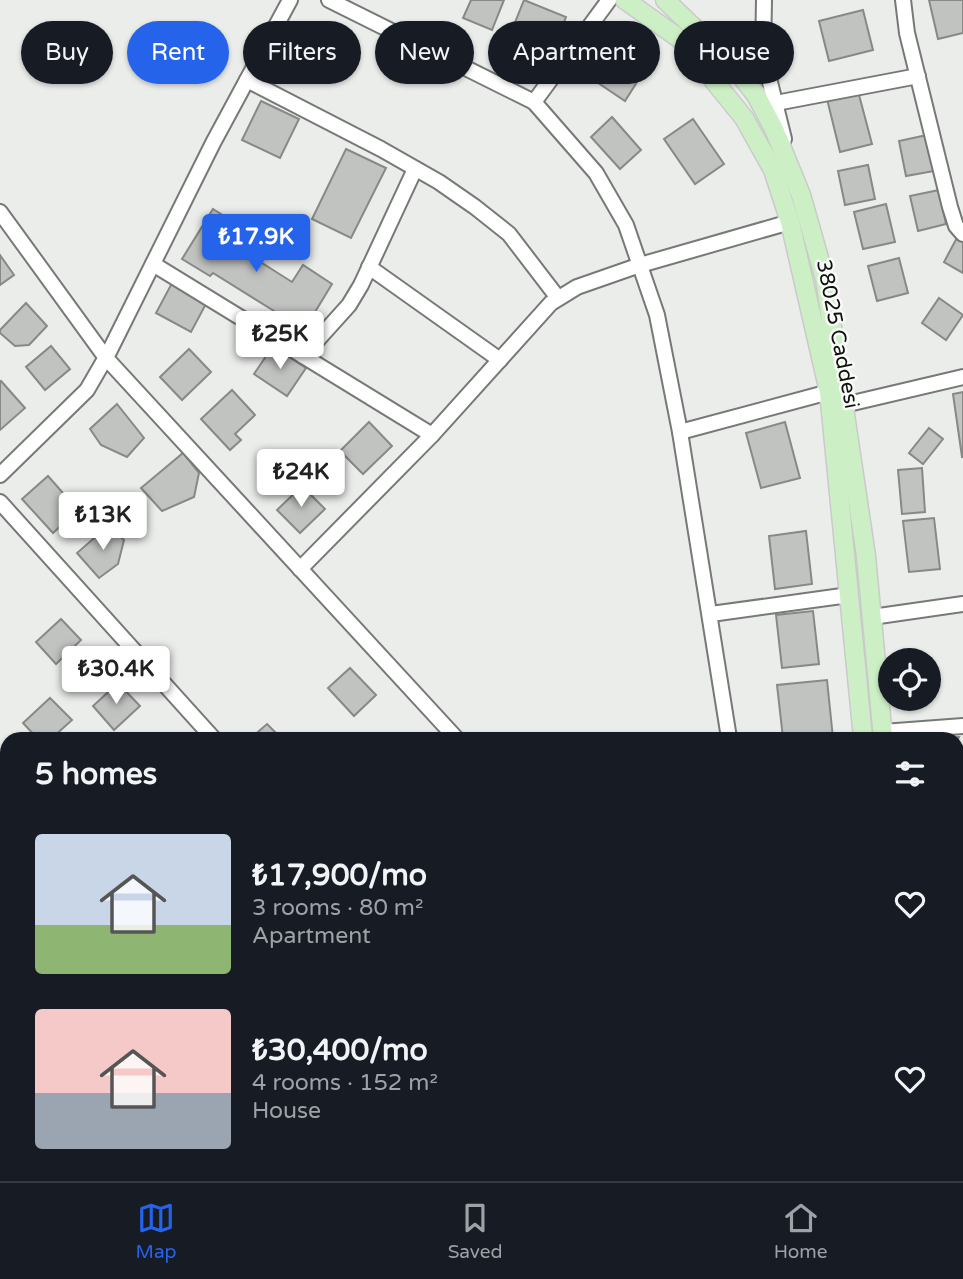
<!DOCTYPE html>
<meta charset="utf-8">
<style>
body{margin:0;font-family:"Varela Round",sans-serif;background:#20242c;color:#f1f3f6;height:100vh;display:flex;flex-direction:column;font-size:26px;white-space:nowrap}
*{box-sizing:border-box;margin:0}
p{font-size:23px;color:#9ea1a6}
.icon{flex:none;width:38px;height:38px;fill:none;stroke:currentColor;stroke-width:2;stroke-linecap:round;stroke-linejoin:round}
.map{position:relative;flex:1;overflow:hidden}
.details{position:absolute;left:0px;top:732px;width:964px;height:450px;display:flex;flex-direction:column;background:#171b24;border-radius:21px 21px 0 0;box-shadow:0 2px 5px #0004}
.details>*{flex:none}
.banner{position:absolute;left:21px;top:21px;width:922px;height:63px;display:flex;gap:14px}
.buttons{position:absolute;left:878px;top:648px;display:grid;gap:14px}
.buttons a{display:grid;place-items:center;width:63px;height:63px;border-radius:50%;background:#171b24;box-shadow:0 2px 5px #0004;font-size:35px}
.price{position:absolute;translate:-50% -60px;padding:0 16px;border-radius:7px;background:#fff;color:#222;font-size:23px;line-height:46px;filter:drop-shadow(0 2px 4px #0008)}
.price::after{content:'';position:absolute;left:50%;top:42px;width:21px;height:16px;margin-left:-10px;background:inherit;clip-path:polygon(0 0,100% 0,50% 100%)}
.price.on{background:#2563eb;color:#fff}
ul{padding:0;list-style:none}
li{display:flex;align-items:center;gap:21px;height:175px;padding:0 35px}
li span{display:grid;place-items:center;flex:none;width:196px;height:140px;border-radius:7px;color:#555}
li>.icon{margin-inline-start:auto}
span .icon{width:84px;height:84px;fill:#fffc;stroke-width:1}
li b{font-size:30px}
h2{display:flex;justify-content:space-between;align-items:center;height:84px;padding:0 35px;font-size:30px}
.pill{padding:0 24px;border-radius:32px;background:#171b24;box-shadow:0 2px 5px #0004;font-size:24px;line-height:63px}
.pill.on{background:#2563eb;color:#fff}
.tab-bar{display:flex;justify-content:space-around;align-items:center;height:98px;border-top:2px solid #363941;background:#171b24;font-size:19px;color:#9ea1a6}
.tab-bar a{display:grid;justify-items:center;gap:4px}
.tab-bar .on{color:#2563eb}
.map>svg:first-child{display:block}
.building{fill:#c1c3c1;stroke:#878986;stroke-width:2}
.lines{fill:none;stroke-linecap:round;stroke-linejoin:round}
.minor-casing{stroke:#777977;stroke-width:18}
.major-casing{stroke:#cacaca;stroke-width:21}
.minor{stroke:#fff;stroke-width:14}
.major{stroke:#cdefc5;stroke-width:18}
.labels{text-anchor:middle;stroke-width:5;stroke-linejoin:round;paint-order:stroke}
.street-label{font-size:21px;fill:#0f100f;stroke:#f9fbf8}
</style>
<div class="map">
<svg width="963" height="1181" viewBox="0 0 963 1181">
<rect width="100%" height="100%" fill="#ebedeb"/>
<g class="building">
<path d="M471 0H504L492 30 463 18Z"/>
<path d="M524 0 566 17 550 57 508 40Z"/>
<path d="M929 0H963V33L938 39Z"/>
<path d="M863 10 873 50 829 61 819 21Z"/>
<path d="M599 41 644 71 625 101 579 70Z"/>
<path d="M858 91 872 144 840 152 827 99Z"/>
<path d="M261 101 299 119 280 158 242 140Z"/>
<path d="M612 117 641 150 620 169 591 137Z"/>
<path d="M693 119 724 164 695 184 664 139Z"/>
<path d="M927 135 934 171 906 176 899 141Z"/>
<path d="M346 149 386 168 351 238 312 219Z"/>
<path d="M868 165 875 199 845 205 838 171Z"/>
<path d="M939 190 946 224 918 231 910 196Z"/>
<path d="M886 204 895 242 863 249 854 212Z"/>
<path d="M213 209 242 227 232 244 292 282 303 265 332 284 301 335 271 316 274 311 213 273 210 276 182 259Z"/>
<path d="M959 234 963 237V273L944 262Z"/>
<path d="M0 255 14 275 0 285Z"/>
<path d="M899 258 908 293 877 301 868 266Z"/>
<path d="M172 283 207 302 191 332 156 313Z"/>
<path d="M939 298 963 315 946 340 922 323Z"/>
<path d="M26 303 47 326 29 345 15 346 0 333V330Z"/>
<path d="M51 346 70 369 45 390 26 367Z"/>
<path d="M273 346 306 368 287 396 254 374Z"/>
<path d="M189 349 211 372 182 400 160 377Z"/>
<path d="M1 381 25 408 0 430V382Z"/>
<path d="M232 390 255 415 235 434 241 440 230 450 201 419Z"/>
<path d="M963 392V457H962L953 394Z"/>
<path d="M117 404 144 438 127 457 101 445 90 429Z"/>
<path d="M369 422 392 446 363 474 340 451Z"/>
<path d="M785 422 800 478 761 488 746 433Z"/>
<path d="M929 428 943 439 923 464 909 453Z"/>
<path d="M183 453 199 473 194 497 162 511 141 488Z"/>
<path d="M922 468 925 512 902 514 898 470Z"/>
<path d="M48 476 78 510 53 533 22 499Z"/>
<path d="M302 486 325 509 300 533 277 510Z"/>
<path d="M934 518 940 569 909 572 903 521Z"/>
<path d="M109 525 124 540 118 564 99 578 77 553Z"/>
<path d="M806 531 812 584 775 589 769 536Z"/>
<path d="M813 611 819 664 782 668 776 615Z"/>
<path d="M61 619 81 640 56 664 36 642Z"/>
<path d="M350 668 376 695 354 716 328 688Z"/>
<path d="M827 680 833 738H783L777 685Z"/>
<path d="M118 683 140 706 114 730 93 706Z"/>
<path d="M50 698 72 720 52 738H37L23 723Z"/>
<path d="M267 724 281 738H251Z"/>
<path d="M959 737 957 741 963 747V765L962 774 957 775V738H931Z"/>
<path d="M963 854V913H957V855Z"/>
<path d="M963 948V993H957V949Z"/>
<path d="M963 1018V1046L957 1042V1027Z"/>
<path d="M591 1176 592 1181H562V1180Z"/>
</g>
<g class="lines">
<defs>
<g id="minor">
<path d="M329 0 534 102 596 173 626 225 657 315 680 432 729 738"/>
<path d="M764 0 763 54 784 139"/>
<path d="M903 0 907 33 950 207 956 226 963 234"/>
<path d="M247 80 381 149 439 182 475 207 509 234 558 298"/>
<path d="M534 102 609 0"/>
<path d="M776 103 918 76"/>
<path d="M0 212 106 358 456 738"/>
<path d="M153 264 432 435"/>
<path d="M369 267 500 360"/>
<path d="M303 356 349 305 361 285 415 169"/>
<path d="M844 405 963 377"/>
<path d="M680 432 829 392"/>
<path d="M0 475 87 390 109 352 213 143 290 0"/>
<path d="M0 502 213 738"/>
<path d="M300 569 432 435 551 303 577 287 640 265 790 222"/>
<path d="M711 614 849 595"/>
<path d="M872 617 963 604"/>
<path d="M883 732 963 726"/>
<path d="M0 801 7 808"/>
<path d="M0 830 7 837"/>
<path d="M957 949 963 948"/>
<path d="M0 980 7 976"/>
<path d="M957 1087H963"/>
<path d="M184 1174 185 1181"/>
<path d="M313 1174 316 1181"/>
<path d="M341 1174 343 1181"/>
<path d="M533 1174V1181"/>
<path d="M662 1174 663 1181"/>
<path d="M773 1174 774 1181"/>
</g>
<g id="major">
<path d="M625 0 680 39 744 118 773 170 790 222 829 392 863 738"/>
<path d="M665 0 731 63 756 95 774 129 801 195 825 279 866 556 883 738"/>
<path d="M907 1174V1181"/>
<path d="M926 1174 927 1181"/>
</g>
</defs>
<use href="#minor" class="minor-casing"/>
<use href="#major" class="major-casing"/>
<use href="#minor" class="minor"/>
<use href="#major" class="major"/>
</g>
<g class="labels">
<g class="street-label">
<text transform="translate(838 334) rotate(79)" y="7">38025 Caddesi</text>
</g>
</g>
</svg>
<div class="buttons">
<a><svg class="icon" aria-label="locate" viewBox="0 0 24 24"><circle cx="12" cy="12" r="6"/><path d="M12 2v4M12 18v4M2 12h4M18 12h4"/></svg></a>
</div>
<b class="price on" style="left:256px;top:274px">₺17.9K</b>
<b class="price" style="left:280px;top:371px">₺25K</b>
<b class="price" style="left:301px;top:509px">₺24K</b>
<b class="price" style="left:103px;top:552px">₺13K</b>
<b class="price" style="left:116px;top:706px">₺30.4K</b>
<div class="banner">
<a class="pill">Buy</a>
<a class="pill on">Rent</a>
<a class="pill">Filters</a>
<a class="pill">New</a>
<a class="pill">Apartment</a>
<a class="pill">House</a>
</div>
<section class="details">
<h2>5 homes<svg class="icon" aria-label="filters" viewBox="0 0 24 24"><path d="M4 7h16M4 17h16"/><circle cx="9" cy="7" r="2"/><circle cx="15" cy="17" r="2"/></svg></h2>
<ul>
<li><span style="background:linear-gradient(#c9d6e8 65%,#8fb573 0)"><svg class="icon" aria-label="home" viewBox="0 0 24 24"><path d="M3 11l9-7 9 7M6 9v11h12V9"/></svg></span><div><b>₺17,900/mo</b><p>3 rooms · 80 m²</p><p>Apartment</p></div><svg class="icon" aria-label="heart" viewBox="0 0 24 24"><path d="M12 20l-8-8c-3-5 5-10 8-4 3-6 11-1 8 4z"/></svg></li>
<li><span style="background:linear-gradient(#f6c9c9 60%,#9aa5b1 0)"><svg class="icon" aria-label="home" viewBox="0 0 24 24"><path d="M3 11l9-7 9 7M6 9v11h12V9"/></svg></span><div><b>₺30,400/mo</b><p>4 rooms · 152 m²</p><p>House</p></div><svg class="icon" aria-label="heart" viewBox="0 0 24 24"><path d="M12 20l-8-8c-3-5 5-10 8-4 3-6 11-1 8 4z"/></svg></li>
</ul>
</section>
</div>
<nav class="tab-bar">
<a class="on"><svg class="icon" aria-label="map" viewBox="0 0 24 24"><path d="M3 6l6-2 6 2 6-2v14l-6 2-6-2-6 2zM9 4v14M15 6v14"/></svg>Map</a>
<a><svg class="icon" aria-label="saved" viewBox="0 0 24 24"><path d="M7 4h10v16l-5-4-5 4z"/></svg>Saved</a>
<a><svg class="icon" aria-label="home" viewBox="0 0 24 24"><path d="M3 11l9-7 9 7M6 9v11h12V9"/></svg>Home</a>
</nav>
